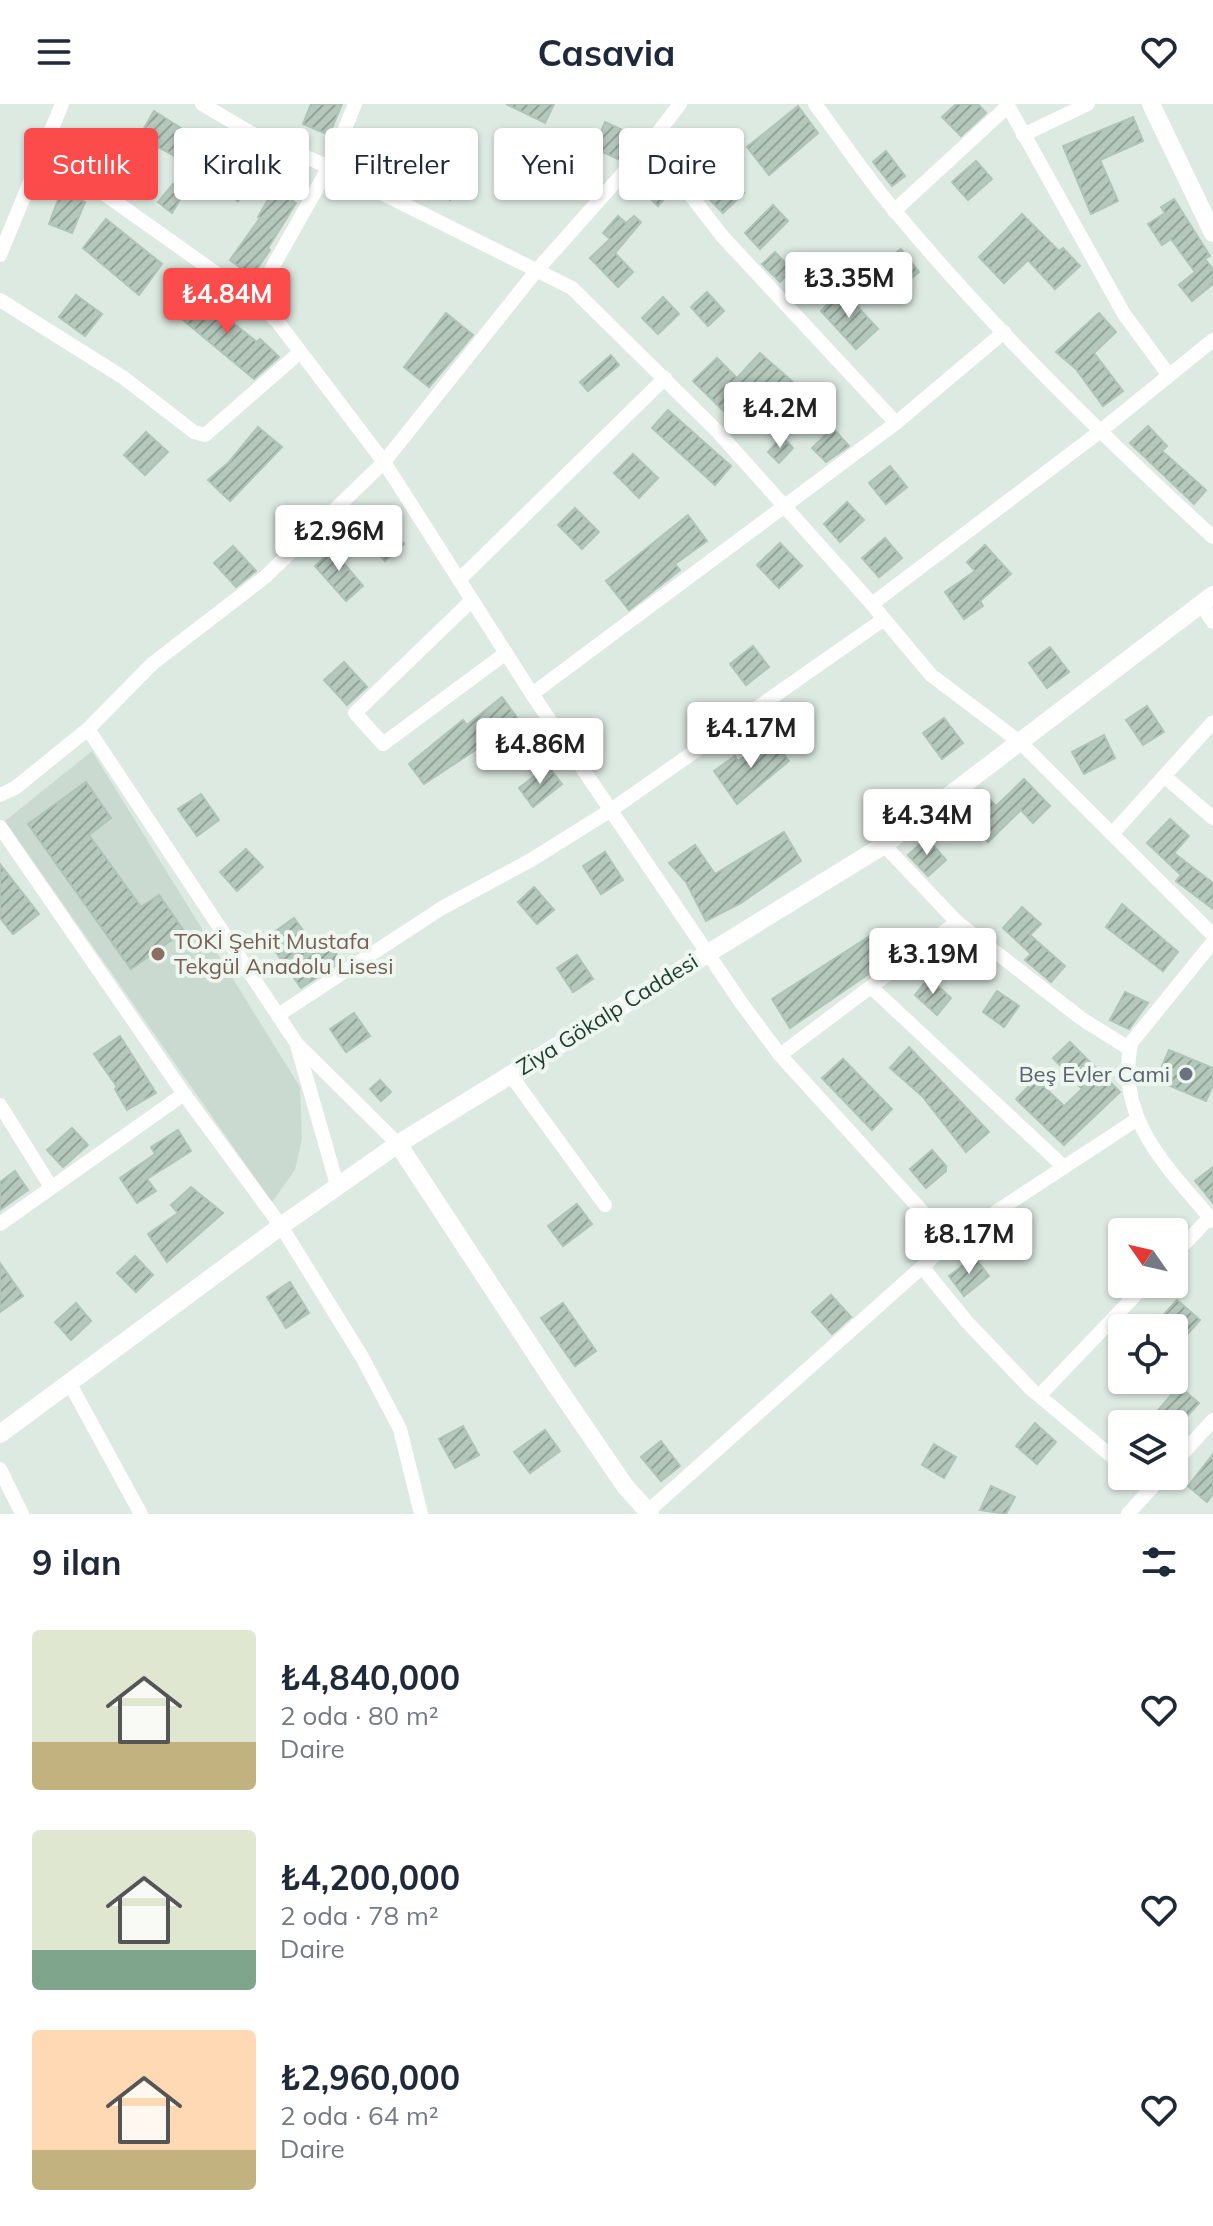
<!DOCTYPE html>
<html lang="tr">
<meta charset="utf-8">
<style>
body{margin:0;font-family:Mulish,sans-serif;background:#f6f6f7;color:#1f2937;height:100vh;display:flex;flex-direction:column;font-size:30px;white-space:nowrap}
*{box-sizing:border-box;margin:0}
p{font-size:26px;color:#747a83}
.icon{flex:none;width:44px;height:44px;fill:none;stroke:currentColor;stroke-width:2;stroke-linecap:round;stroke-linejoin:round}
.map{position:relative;height:1410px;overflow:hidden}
.side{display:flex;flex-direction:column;background:#fff;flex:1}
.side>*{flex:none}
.hud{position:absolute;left:24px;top:24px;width:800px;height:72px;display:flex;gap:16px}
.needle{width:52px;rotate:304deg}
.fabs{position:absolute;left:1108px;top:1114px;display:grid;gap:16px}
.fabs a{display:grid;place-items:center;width:80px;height:80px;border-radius:8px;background:#fff;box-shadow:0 2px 6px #0004;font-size:40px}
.price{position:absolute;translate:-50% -68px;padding:0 18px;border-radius:8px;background:#fff;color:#222;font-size:26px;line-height:52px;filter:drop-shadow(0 2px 4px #0008)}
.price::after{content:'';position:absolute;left:50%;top:48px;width:24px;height:18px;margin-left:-12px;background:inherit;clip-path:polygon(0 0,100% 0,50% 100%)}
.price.on{background:#fb4b4a;color:#fff}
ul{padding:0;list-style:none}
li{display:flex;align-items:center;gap:24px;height:200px;padding:0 32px}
li span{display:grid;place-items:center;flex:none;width:224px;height:160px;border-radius:8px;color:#555}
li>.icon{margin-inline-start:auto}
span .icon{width:96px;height:96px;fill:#fffc;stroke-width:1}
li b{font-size:34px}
h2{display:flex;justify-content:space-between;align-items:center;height:96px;padding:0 32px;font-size:34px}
.tag{padding:0 28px;border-radius:8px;background:#fff;box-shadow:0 2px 6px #0004;font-size:28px;line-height:72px}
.tag.on{background:#fb4b4a;color:#fff}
header{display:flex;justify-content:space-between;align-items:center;height:104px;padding:0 32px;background:#fff;font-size:36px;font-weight:700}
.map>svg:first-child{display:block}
.built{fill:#cbdad0}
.building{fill:url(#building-hatch);stroke:#afc4b6;stroke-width:2}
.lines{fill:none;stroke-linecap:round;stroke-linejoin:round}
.minor{stroke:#fff;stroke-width:14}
.tertiary{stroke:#fff;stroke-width:18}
.education-dot{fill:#8d6e63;stroke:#edf7f0;stroke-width:3}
.worship-dot{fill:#6b7280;stroke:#edf7f0;stroke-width:3}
.labels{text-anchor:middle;stroke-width:8;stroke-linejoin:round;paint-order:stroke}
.education-label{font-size:22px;fill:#785e54;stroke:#edf7f0;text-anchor:start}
.street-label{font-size:22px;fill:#1e3a2c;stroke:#edf7f0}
.worship-label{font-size:22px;fill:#5b616d;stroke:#edf7f0;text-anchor:end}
</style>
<header><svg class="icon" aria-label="menu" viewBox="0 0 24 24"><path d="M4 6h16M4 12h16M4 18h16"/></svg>Casavia<svg class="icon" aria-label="heart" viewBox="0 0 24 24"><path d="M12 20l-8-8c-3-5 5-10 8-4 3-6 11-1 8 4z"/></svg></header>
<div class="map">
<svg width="1213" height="1410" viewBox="0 0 1213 1410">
<defs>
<pattern id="building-hatch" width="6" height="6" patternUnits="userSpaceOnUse" patternTransform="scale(2)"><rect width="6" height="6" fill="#b5c8bc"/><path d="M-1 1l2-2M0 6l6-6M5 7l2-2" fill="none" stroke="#93a399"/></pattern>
</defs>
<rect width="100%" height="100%" fill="#ddeae1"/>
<path class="built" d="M92 647 300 983 302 1035 295 1066 272 1098 5 717Z"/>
<g class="building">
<path d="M311 0H342L329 31 303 20Z"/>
<path d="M506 0H554L545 19Z"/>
<path d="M956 0H978L986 9 961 32 942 13Z"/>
<path d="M798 2 818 29 769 71 747 43Z"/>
<path d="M154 7 211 43 196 69 175 56 177 53 139 33Z"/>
<path d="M1133 13 1143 37 1100 56 1118 97 1091 110 1063 42Z"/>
<path d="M605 18 631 30 620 56 594 44Z"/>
<path d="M383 31 462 73 450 96 371 56Z"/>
<path d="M709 34 730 50 719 64 744 89 723 109 707 93 714 86 698 74 695 53Z"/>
<path d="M886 47 905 72 892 82 873 58Z"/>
<path d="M234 55 256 69 238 97 216 83Z"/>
<path d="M976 57 992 75 968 96 952 78Z"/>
<path d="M658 65 673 85 658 102 640 85Z"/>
<path d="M173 80 184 89 172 109 158 98Z"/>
<path d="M274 85 296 99 268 144 270 146 252 172 230 156 260 114 258 113Z"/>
<path d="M61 88 85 98 72 129 49 120Z"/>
<path d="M1174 95 1210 152 1205 155 1213 165V180L1192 197 1179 181 1195 168 1171 135 1162 141 1148 120 1165 109 1161 103Z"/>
<path d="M773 101 788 117 760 145 745 129Z"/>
<path d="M1022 110 1059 147 1063 144 1080 162 1055 185 1028 156 1004 179 979 153Z"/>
<path d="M618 112 626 119 634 112 641 118 615 149 633 168 618 183 590 154 610 135 603 129Z"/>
<path d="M106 115 162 160 139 191 83 144Z"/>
<path d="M901 145 919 168 889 192 871 169Z"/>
<path d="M775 148 792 166 780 178 762 160Z"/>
<path d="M842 186 878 225 856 245 821 207Z"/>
<path d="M194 188 257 238 260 235 279 253 254 275 176 210Z"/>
<path d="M707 188 724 207 708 222 691 203Z"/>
<path d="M76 191 102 210 85 232 59 213Z"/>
<path d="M663 193 679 210 658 230 642 214Z"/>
<path d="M446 209 473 231 429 283 404 263Z"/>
<path d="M1099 209 1116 228 1094 249 1123 287 1103 302 1076 265 1056 248Z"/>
<path d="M760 249 810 293 795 309 776 291 743 326 693 277 717 254 737 274Z"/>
<path d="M611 251 619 261 588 287 580 278Z"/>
<path d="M668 306 731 362 715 381 652 324Z"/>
<path d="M1148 322 1167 342 1162 347 1206 386 1194 400 1130 339Z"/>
<path d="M258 323 282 343 230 397 208 376 229 358Z"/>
<path d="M833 324 849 342 826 358 812 344Z"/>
<path d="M146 328 168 348 145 371 124 351Z"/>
<path d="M782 333 793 344 779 359 768 348Z"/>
<path d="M633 350 658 374 639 394 614 369Z"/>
<path d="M890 362 907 383 886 400 869 379Z"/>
<path d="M847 398 864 416 840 438 824 420Z"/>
<path d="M575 404 599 428 582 445 558 421Z"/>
<path d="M688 411 707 437 675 460 680 466 629 506 606 477Z"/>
<path d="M382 416 404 440 385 457 363 433Z"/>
<path d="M885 434 902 454 879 473 862 454Z"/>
<path d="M780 439 802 462 779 484 757 461Z"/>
<path d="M339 440 348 451 341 456 363 482 346 497 315 462Z"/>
<path d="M985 441 1011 470 980 497 983 502 964 515 945 488 975 467 967 458Z"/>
<path d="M233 442 256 467 236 483 214 459Z"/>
<path d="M753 542 769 563 746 581 730 560Z"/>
<path d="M1050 543 1069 568 1047 584 1029 559Z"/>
<path d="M344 558 367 583 347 601 324 576Z"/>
<path d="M502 593 518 615 505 625 500 619 479 636 483 641 424 680 409 660 463 616 467 621Z"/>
<path d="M1147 602 1164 628 1143 641 1126 616Z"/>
<path d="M944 614 963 639 942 655 923 629Z"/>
<path d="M1104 631 1115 654 1084 670 1072 648Z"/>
<path d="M771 633 789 657 737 700 714 667 735 652 738 657Z"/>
<path d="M548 662 562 680 533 703 519 684Z"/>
<path d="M1024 675 1050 702 1033 719 1021 706 988 738 974 723 979 718 968 706 984 690 996 702Z"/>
<path d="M86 678 111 714 89 731 141 803 159 791 184 827 131 865 28 720Z"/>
<path d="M201 690 219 716 197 732 178 705Z"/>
<path d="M1170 715 1189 732 1174 749 1213 779V805L1176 777 1181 771 1147 739Z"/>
<path d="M784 728 801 757 741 799 706 817 686 778 669 759 695 741 715 770Z"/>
<path d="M927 734 946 756 928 772 908 751Z"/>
<path d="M246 745 263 763 237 787 220 768Z"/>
<path d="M605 748 623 776 601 790 583 762Z"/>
<path d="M0 760 39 810 13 830 0 814Z"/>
<path d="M534 783 554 806 537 820 518 798Z"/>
<path d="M1122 800 1178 848 1163 867 1106 823Z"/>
<path d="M1022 803 1041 820 1030 831 1065 862 1051 878 1025 856 1031 850 1003 824Z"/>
<path d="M294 814 318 846 329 839 341 858 301 884 266 834Z"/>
<path d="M879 826 896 851 790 924 772 895Z"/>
<path d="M577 851 593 875 573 888 557 864Z"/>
<path d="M929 874 951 894 937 911 915 891Z"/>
<path d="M997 887 1019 902 1004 923 983 908Z"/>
<path d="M1125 888 1148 899 1129 925 1110 916Z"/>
<path d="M354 909 370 932 346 948 330 925Z"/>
<path d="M120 932 156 989 127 1006 115 985 117 983 94 950Z"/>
<path d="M1070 938 1120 988 1064 1041 1016 995 1036 975 1064 1002 1082 985 1053 954Z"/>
<path d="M909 943 989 1028 966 1048 922 992 890 964Z"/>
<path d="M1169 946 1213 964V981L1206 997 1156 976Z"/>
<path d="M843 955 892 1005 872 1026 822 974Z"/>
<path d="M380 976 391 988 381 997 370 985Z"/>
<path d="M72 1024 88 1041 63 1063 47 1046Z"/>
<path d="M178 1026 191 1047 147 1075 156 1087 137 1099 120 1074 155 1050 151 1043Z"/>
<path d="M932 1046 946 1062V1067L926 1084 910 1065Z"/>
<path d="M1213 1063V1099L1195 1077Z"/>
<path d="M15 1067 28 1086 0 1106V1078Z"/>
<path d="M191 1083 223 1109 167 1158 148 1130 178 1109 171 1101Z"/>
<path d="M577 1100 592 1120 563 1142 548 1122Z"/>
<path d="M135 1152 153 1171 136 1188 117 1169Z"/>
<path d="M974 1153 989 1172 964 1192 949 1172Z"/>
<path d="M0 1159 23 1192 0 1208Z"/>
<path d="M290 1178 309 1209 286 1224 267 1193Z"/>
<path d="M831 1191 851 1213 832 1230 812 1208Z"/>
<path d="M1177 1196 1200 1216 1183 1235 1160 1215Z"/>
<path d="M76 1199 91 1217 71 1236 55 1218Z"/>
<path d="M563 1199 596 1247 575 1262 541 1214Z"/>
<path d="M1179 1282 1199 1299 1182 1318 1146 1320Z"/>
<path d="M1035 1319 1056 1338 1037 1360 1016 1342Z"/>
<path d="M463 1322 479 1351 455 1364 439 1335Z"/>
<path d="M545 1326 560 1347 530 1369 514 1348Z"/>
<path d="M661 1337 680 1362 661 1377 641 1353Z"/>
<path d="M934 1340 956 1353 944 1374 922 1361Z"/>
<path d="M1213 1350V1390L1207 1398 1188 1382Z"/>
<path d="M991 1382 1015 1393 1006 1410 980 1406Z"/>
</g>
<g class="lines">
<g class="minor">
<path d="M202 0 253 30 329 63 572 184 718 328 872 500"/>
<path d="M815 0C842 36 866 73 895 107 992 224 1101 331 1213 433"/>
<path d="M1007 0 1124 210 1168 270"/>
<path d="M1023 31 1088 0"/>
<path d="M650 39 723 133 896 319"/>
<path d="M41 45 254 196 277 217 384 358 532 590 742 900 780 951 950 1138"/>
<path d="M894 107 1008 2"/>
<path d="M0 151 62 0"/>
<path d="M0 196 124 274 194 328 205 331 299 249"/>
<path d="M254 196 329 63 355 0"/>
<path d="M459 476 665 274"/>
<path d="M472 496 355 609 383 640 506 549"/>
<path d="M1201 500 1213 518"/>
<path d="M884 515 931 571 1021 639 1213 831"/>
<path d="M532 590 896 319 1004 228"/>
<path d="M88 625 297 940 398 1040"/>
<path d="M1164 672 1213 714"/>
<path d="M0 691 15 684 88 625 152 560 265 473 384 358 537 166 650 39 680 0"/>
<path d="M0 723 184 990 281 1122 362 1253 400 1325 421 1410"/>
<path d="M1112 730 1213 618"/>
<path d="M884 741 957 818 1082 915 1130 945"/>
<path d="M1213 838 1131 939C1115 1015 1168 1064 1213 1117"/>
<path d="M871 883 1064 1063"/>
<path d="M278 911 442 804 531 756 611 706 884 515 872 500 1098 329 1213 236"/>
<path d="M297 941 337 1081"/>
<path d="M780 951 957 818"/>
<path d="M510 970 605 1101"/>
<path d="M0 1001 51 1083"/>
<path d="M0 1120 184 990"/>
<path d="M1174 1151 1210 1113"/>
<path d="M923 1164 967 1218 1031 1285 1122 1361"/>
<path d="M70 1280 141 1410"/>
<path d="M1040 1291 1146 1180"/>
<path d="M1174 1359 1213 1316"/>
<path d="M0 1365 22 1410"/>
<path d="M1135 1372 1151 1385"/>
<path d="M645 1410 950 1138 1136 1016"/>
<path d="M1128 1410 1162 1372"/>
</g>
<g class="tertiary">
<path d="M1151 0 1213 129"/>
<path d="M398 1040 556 1281 625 1382 650 1410"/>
<path d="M0 1330 281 1122 398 1040 884 741 1213 491"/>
</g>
</g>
<circle class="education-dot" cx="158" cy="850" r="8"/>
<circle class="worship-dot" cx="1186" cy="970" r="8"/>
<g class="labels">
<g class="education-label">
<text x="174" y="845">TOKİ Şehit Mustafa<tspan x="174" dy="25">Tekgül Anadolu Lisesi</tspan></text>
</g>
<g class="street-label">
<text transform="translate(607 910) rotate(-32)" y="8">Ziya Gökalp Caddesi</text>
</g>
<g class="worship-label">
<text x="1170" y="978">Beş Evler Cami</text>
</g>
</g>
</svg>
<div class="fabs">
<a><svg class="needle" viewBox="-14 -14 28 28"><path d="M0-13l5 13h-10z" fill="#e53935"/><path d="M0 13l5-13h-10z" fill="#747a83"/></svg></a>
<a><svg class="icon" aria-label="locate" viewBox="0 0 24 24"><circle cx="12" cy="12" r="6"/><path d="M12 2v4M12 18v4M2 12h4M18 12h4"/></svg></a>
<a><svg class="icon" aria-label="layers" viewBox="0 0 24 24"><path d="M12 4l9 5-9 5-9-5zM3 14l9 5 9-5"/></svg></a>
</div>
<b class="price" style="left:849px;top:216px">₺3.35M</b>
<b class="price on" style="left:227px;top:232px">₺4.84M</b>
<b class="price" style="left:780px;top:346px">₺4.2M</b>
<b class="price" style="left:339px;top:469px">₺2.96M</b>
<b class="price" style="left:751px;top:666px">₺4.17M</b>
<b class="price" style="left:540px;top:682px">₺4.86M</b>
<b class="price" style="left:927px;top:753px">₺4.34M</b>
<b class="price" style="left:933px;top:892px">₺3.19M</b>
<b class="price" style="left:969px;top:1172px">₺8.17M</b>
<div class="hud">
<a class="tag on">Satılık</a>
<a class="tag">Kiralık</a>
<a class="tag">Filtreler</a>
<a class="tag">Yeni</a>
<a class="tag">Daire</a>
</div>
</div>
<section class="side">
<h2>9 ilan<svg class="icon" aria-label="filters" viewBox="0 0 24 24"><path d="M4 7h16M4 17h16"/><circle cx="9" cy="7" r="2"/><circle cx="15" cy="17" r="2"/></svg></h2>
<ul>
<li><span style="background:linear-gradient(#dfe7d0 70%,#c2b280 0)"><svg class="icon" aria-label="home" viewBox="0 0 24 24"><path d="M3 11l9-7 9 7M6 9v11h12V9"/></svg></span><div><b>₺4,840,000</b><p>2 oda · 80 m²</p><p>Daire</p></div><svg class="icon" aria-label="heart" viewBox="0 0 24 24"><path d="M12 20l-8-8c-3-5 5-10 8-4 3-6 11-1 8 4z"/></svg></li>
<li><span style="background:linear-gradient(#dfe7d0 75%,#7fa58c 0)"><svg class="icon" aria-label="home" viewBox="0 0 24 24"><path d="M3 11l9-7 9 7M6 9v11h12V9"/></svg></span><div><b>₺4,200,000</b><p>2 oda · 78 m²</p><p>Daire</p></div><svg class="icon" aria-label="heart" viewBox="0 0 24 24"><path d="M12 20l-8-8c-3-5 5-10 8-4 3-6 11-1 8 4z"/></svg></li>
<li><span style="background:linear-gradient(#ffd9b3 75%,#c2b280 0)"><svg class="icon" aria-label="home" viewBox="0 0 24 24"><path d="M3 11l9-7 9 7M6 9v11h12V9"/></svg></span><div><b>₺2,960,000</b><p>2 oda · 64 m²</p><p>Daire</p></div><svg class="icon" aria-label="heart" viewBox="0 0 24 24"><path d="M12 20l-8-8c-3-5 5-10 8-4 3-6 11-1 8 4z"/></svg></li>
</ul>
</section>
